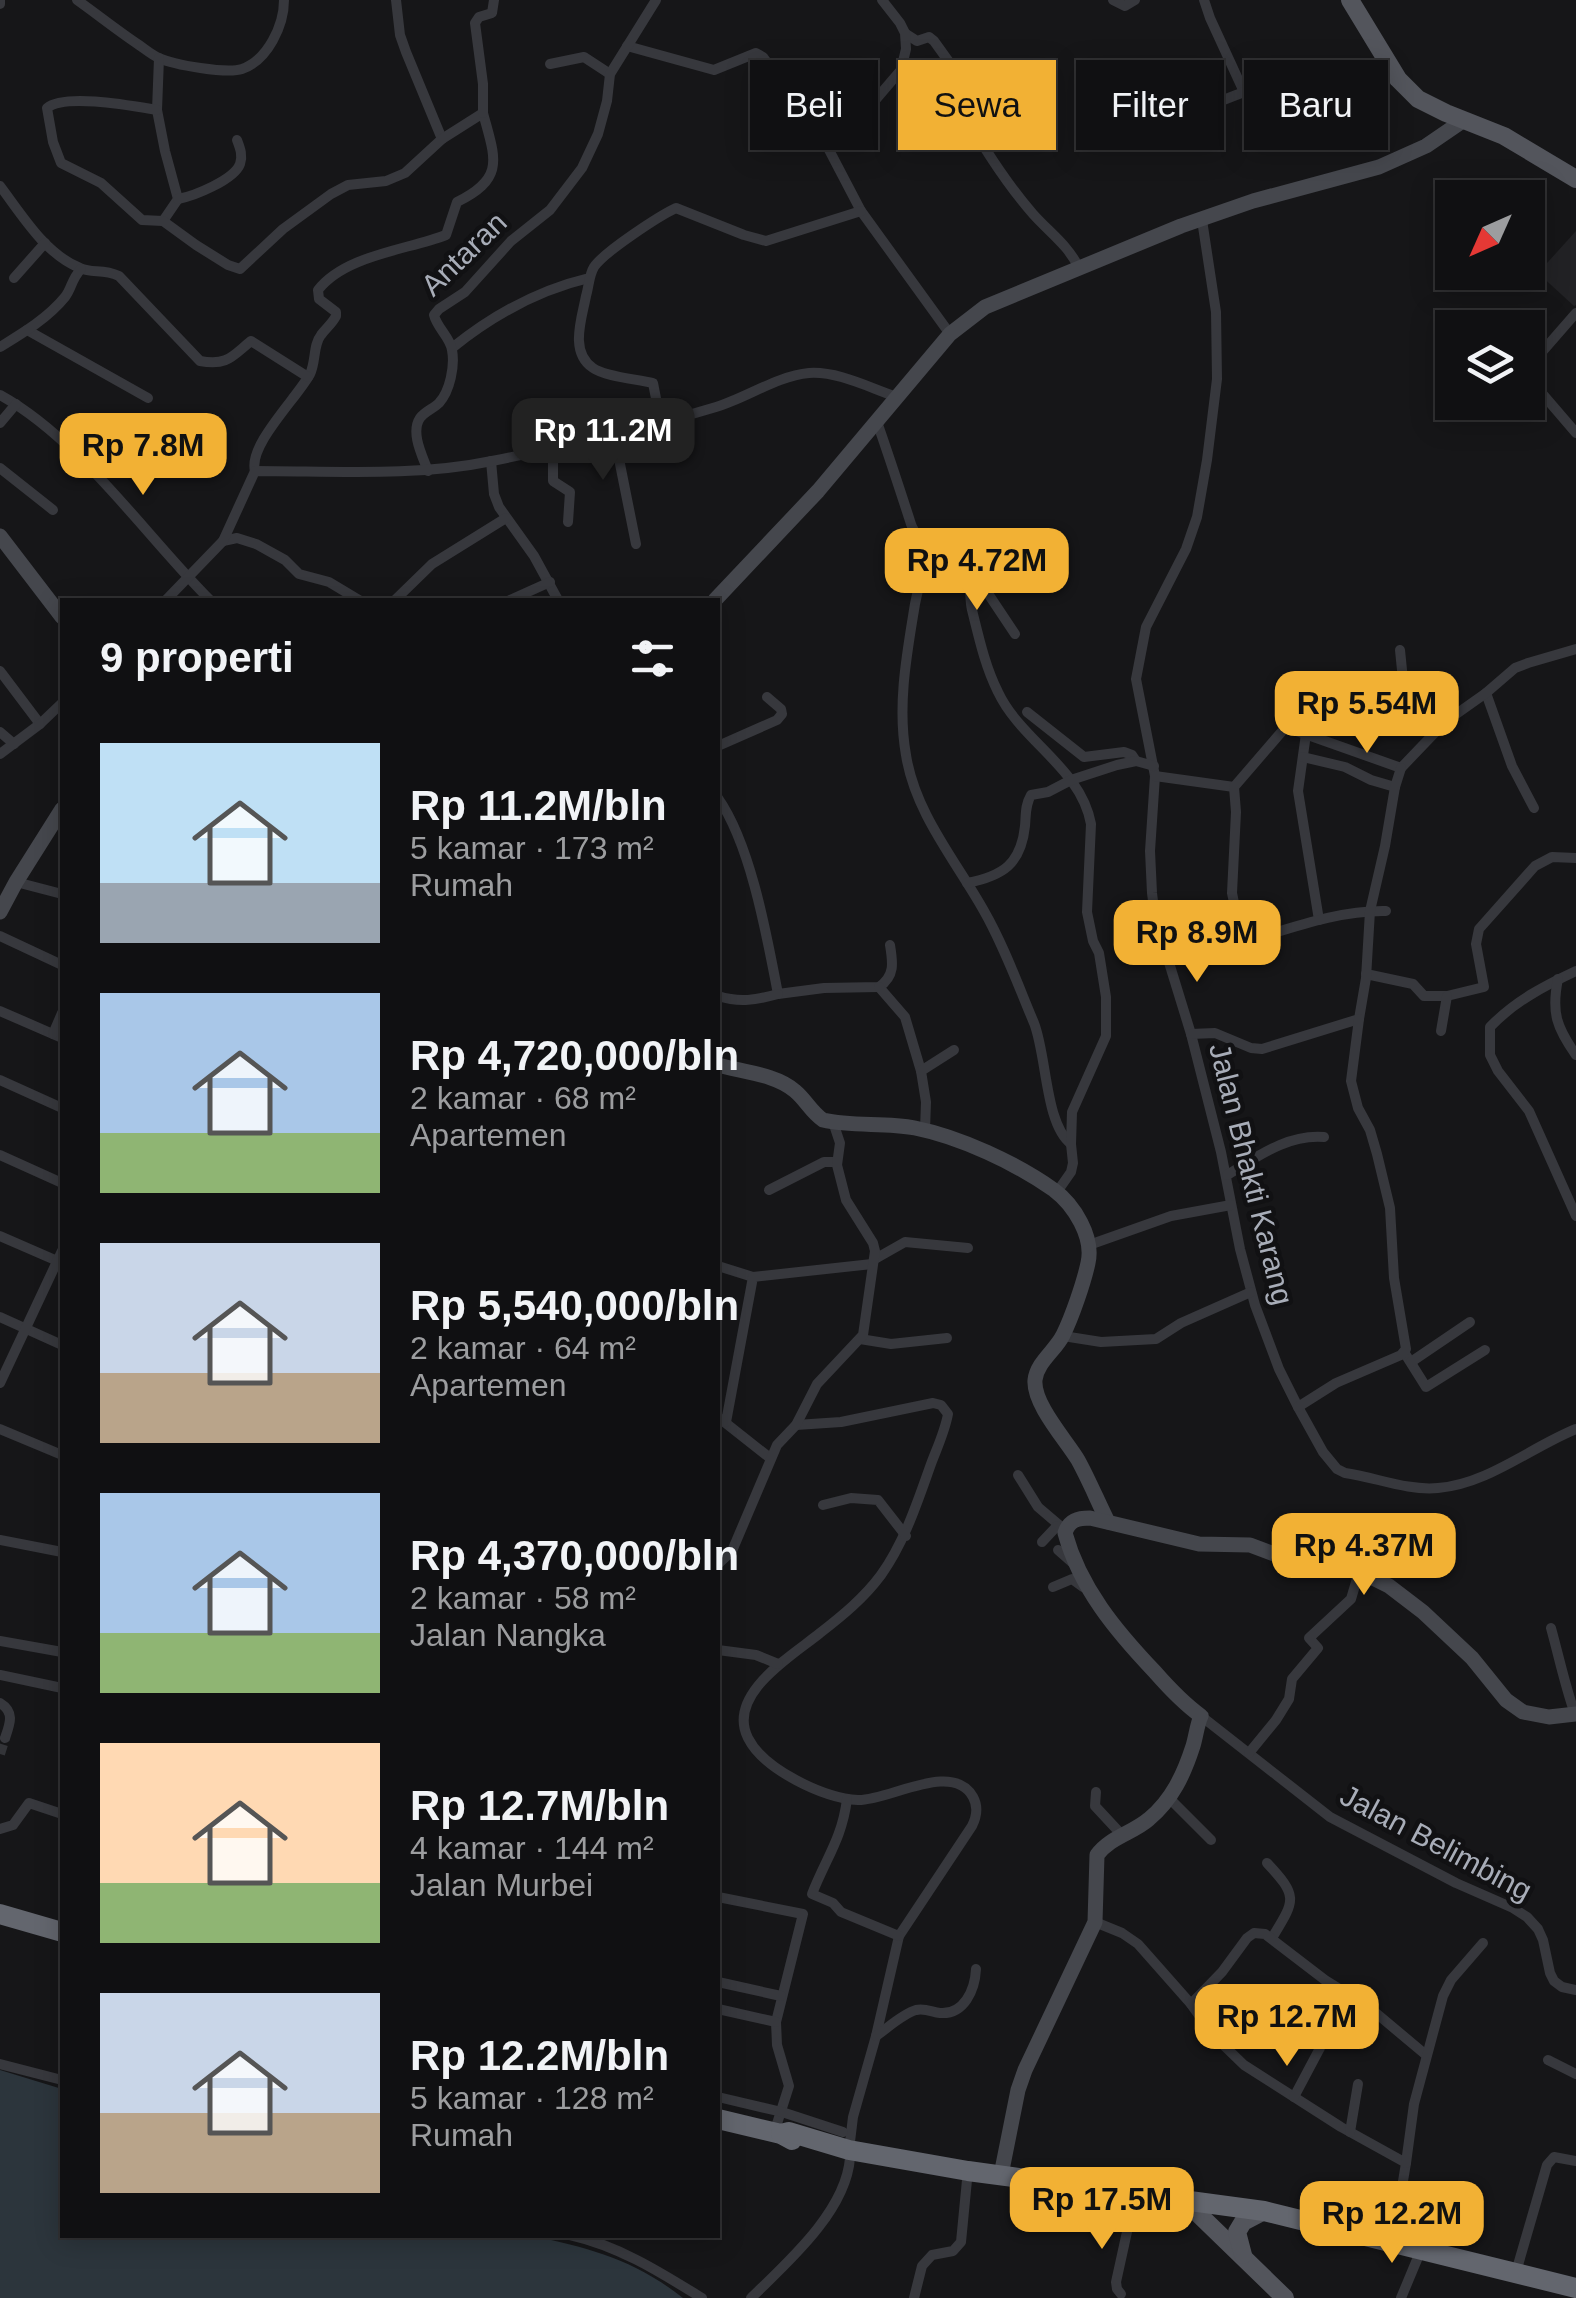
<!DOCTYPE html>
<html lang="id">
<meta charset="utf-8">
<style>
body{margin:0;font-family:Helvetica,sans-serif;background:#19191b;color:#f1f3f6;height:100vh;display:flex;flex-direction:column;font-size:38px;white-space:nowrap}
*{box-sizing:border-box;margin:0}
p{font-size:32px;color:#9c9d9f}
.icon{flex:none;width:55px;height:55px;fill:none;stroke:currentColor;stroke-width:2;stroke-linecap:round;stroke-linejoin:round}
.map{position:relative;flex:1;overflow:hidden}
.side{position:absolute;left:60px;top:598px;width:660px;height:1640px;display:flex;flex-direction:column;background:#101012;border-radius:0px;box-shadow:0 5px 25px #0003,0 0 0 2px #303032}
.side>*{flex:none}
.guide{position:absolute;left:750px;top:60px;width:675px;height:90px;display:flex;gap:20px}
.needle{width:65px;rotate:225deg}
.tools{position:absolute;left:1435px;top:180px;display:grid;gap:20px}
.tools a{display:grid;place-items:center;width:110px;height:110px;border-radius:0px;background:#101012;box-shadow:0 5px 25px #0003,0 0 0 2px #303032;font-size:50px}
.price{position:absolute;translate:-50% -85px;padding:0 22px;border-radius:20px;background:#f2b134;color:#111;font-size:32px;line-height:65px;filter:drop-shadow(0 2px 5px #0008)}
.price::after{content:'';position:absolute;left:50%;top:60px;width:30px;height:22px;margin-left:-15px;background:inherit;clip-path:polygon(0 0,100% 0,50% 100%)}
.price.on{background:#222;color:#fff}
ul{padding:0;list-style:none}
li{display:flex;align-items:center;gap:30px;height:250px;padding:0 40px}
li span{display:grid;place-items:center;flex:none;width:280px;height:200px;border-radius:0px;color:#555}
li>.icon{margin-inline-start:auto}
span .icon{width:120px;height:120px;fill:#fffc;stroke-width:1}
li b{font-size:42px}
h2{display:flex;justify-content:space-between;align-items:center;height:120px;padding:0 40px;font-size:42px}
.chip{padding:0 35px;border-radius:0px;background:#101012;box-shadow:0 5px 25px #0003,0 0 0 2px #303032;font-size:35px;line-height:90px}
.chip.on{background:#f2b134;color:#111}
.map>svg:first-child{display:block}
.built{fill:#222225}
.water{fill:#2c353c}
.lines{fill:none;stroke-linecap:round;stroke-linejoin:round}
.street-tunnel{stroke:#333438;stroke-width:10;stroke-dasharray:10 5;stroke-linecap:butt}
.street{stroke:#37383d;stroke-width:10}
.secondary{stroke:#45474d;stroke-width:15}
.primary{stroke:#53555c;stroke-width:18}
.highway{stroke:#63666e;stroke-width:20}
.labels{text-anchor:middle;stroke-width:9;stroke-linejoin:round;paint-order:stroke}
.street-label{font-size:30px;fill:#a8adb8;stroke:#111113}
</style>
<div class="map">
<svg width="1576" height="2298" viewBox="0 0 1576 2298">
<rect width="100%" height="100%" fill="#161618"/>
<path class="built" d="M1576 231V305L1574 306 1538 273Z"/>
<path class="water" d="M0 2070 62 2089V2235H530C591 2249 632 2258 683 2298H0Z"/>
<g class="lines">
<path class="street-tunnel" d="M0 1754 5 1738"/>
<g class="street">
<path d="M77 0C98 15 118 31 139 45 145 49 152 55 159 58 174 65 227 74 242 69 268 60 284 25 284 0"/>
<path d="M396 0 400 35 406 52 442 139"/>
<path d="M1113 0 1125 6 1135 0"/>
<path d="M1204 0 1210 18 1244 92 1269 130"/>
<path d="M0 4V0"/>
<path d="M906 34 917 41 929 37 934 41 957 73"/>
<path d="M627 46 714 70 756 53 763 57 827 146 861 211 950 334"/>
<path d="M159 58 157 110 165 151 178 199 163 221"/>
<path d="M550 64 584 57 610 74"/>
<path d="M957 101C977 137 1006 183 1033 214 1050 233 1068 245 1079 268"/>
<path d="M157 110C133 106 65 93 47 108L53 142 61 163 101 183 142 220 163 221 196 245 228 265 240 269 283 229 331 194 348 185 386 181 405 173 442 139 483 113C495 158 506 178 457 202L446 235C407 250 345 255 318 290L319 299 336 312V316C332 324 326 328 321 335 313 345 316 362 310 374 297 398 248 445 255 471"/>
<path d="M483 113V84L475 23 479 17 492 13 494 0"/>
<path d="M1182 116 1244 92"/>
<path d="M827 146 848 132 901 70 906 49 905 33 900 23 882 0"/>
<path d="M0 186C22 215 45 254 80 268 93 274 102 268 119 276L200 361C228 366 232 356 251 341L308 377"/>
<path d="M178 199C194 196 234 180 240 164 243 155 240 148 237 140"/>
<path d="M1202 220 1216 312 1217 379 1207 460 1197 517 1186 549 1146 627 1136 679 1155 776 1150 851 1152 893 1155 917 1191 1034 1221 1152 1240 1249 1255 1305 1279 1369 1298 1407 1323 1452 1337 1469 1345 1473C1375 1477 1407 1491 1438 1488 1488 1484 1531 1447 1576 1429"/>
<path d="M14 278 45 243"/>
<path d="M27 330 148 398"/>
<path d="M0 347C23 333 48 318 65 297 72 288 71 280 81 269"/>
<path d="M452 348C493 315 538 290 589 278"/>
<path d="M1528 368 1576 313"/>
<path d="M1528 377 1576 433"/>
<path d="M0 395C80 439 145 535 210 600"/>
<path d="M877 422C889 456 900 490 911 524 914 533 923 542 924 551 926 559 917 593 915 604 907 653 897 705 906 755 915 813 956 861 984 911 1004 946 1018 985 1034 1023 1047 1056 1045 1124 1071 1144"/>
<path d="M0 423 16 404"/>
<path d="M661 424 653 383C637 379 606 377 593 368 569 352 582 318 586 296 589 286 589 275 594 267 604 252 659 216 676 208L744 235 766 241 861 211"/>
<path d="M614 434 636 544"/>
<path d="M553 446V481L570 492 568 522"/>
<path d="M491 461 494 494 499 507 534 556 558 600"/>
<path d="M0 468 53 510"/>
<path d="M428 471C423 457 410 433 420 418 424 412 434 408 439 403 450 391 455 366 452 350 450 337 437 328 434 315L439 309 465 292 511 241 550 210 582 168 598 134 607 101 610 74 656 0"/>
<path d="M223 541 237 538 256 544 285 560 299 574 329 582 359 600"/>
<path d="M925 551C937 554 959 562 965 572 972 584 969 597 972 610 979 638 985 666 998 692 1021 741 1081 768 1091 824L1087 912 1093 941 1099 953 1106 997V1036L1072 1112 1071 1144 1073 1163 1071 1172 1057 1192"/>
<path d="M964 568 977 577 1015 634"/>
<path d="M166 600 223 541 255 471C334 471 415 477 492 461 567 446 643 429 716 407 746 398 777 376 809 373 838 371 870 388 897 397"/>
<path d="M395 600 432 564 506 518"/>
<path d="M510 600 550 582"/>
<path d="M1400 650 1404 690 1413 712 1441 727"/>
<path d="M0 671 40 724"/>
<path d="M1486 693 1512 766 1534 808"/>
<path d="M1027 712 1084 757 1124 752 1132 755 1136 761"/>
<path d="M0 732 14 744"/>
<path d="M1306 734 1298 791 1319 920"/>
<path d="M718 746 777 720 782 714 781 709 767 697"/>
<path d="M0 754 40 724 62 703"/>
<path d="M1303 757 1345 767 1371 780 1395 787"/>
<path d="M1155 776 1234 787"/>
<path d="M718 798C751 845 767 937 778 994L824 988 879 987C895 976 893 963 890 945"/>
<path d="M16 882 62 894"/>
<path d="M967 883C1003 876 1021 864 1025 826 1026 815 1025 805 1031 795L1048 792 1071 780 1117 765 1136 761 1154 766"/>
<path d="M0 936 62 965"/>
<path d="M1242 942 1232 893 1236 812 1234 787 1284 729H1291L1401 768 1445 722 1486 693 1515 668 1528 663 1576 649"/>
<path d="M1167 958C1183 956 1199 953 1214 950 1271 937 1327 910 1386 911"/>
<path d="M1576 971C1544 986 1515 1001 1490 1027V1055L1498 1071 1529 1111 1576 1216"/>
<path d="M1366 974 1413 984 1424 996H1447L1484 987 1476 944 1479 929 1535 866 1552 857 1576 858"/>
<path d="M1558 979C1551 1013 1557 1028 1576 1055"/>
<path d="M879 987 905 1017 921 1071"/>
<path d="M718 996C740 1003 756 1000 778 994"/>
<path d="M0 1011 62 1038"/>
<path d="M1441 1031 1447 996"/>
<path d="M53 1034 62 1013"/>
<path d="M1191 1034 1215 1033 1251 1048 1262 1049 1359 1019 1366 978 1370 911 1385 846 1395 787 1401 768"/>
<path d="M0 1080 62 1108"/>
<path d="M925 1130 926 1102 921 1071 954 1050"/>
<path d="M0 1155 62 1183"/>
<path d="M1227 1175C1257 1157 1287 1134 1324 1137"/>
<path d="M769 1190 824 1162H837"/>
<path d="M0 1236 62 1263"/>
<path d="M1089 1245 1171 1216 1231 1205"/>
<path d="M875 1259 905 1242 968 1248"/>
<path d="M718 1266 753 1277"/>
<path d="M0 1317 62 1345"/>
<path d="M1063 1336 1101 1342 1156 1339 1181 1323 1251 1292"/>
<path d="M860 1339 891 1344 947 1338"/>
<path d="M1404 1352 1426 1387 1485 1350"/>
<path d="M1411 1362 1470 1322"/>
<path d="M0 1383 62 1251"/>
<path d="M1298 1407 1336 1383 1401 1355 1406 1349 1394 1278 1390 1208 1377 1154 1370 1130 1358 1108 1351 1081 1359 1019"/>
<path d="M718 1417 770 1458"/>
<path d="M726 1422 753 1277 872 1264"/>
<path d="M796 1425 841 1422 933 1403 941 1405 948 1414C945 1431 937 1448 931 1464 917 1503 905 1541 881 1575 864 1598 842 1616 820 1633 793 1655 726 1694 748 1738 764 1770 824 1798 858 1800 888 1801 953 1760 973 1797 978 1806 977 1816 972 1826L899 1936 876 2036 853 2117 849 2150"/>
<path d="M0 1429 62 1455"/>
<path d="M1018 1475 1038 1507 1065 1530"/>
<path d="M823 1505 851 1498 878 1500 906 1536"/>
<path d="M0 1540 62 1552"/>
<path d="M1042 1542 1057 1526"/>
<path d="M1058 1550 1075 1565"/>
<path d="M718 1564 732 1551 777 1445 796 1425 817 1384 863 1335 875 1251 873 1243 846 1200 837 1165 840 1143 833 1122"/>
<path d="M1053 1587 1072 1579 1083 1587"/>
<path d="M1551 1628C1559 1657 1565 1686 1575 1714"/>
<path d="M0 1641 62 1652"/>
<path d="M718 1650 756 1655 778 1664"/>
<path d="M0 1675 62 1688"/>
<path d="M0 1703C15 1712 10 1724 5 1738"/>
<path d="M1201 1716 1330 1817 1456 1883 1513 1908 1527 1917 1538 1929 1543 1940 1550 1973 1554 1981 1562 1987 1576 1990"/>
<path d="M1249 1753 1276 1720 1289 1699 1292 1679 1318 1648 1309 1638 1351 1599 1359 1572"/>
<path d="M1096 1792 1095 1806 1121 1834"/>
<path d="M847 1799C842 1839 826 1858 812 1894L833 1903 841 1912 899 1936"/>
<path d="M1170 1799 1211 1840"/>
<path d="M0 1829 13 1825 29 1803 62 1814"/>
<path d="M1267 1863C1299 1897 1295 1900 1272 1938"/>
<path d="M718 1897 803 1914 776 2022 777 2045 789 2086 774 2133"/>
<path d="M1095 1922 1122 1933 1138 1944 1191 2004 1214 2036 1244 2065 1341 2127 1406 2163 1393 2242"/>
<path d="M718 1982 781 1996"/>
<path d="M1191 2004 1222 1972 1247 1938 1254 1933 1265 1934 1325 1980 1370 2008 1426 2055"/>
<path d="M718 2009 776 2022"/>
<path d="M876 2036C888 2028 902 2014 916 2010 925 2008 932 2012 940 2013 964 2015 975 1990 976 1969"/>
<path d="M1548 2060 1576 2074"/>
<path d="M0 2064 62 2080"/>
<path d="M718 2097 782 2112 843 2132"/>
<path d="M1294 2097 1320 2048"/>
<path d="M1350 2132 1358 2084"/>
<path d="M1406 2163 1414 2104 1443 1996 1451 1980 1483 1943"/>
<path d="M570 2235C619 2246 660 2272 702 2298"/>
<path d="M1516 2272 1547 2165 1554 2157 1576 2161"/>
<path d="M1121 2294 1117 2289 1116 2282 1134 2200"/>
<path d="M751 2298C788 2262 846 2211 850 2158"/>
<path d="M914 2298 922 2266 932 2255 953 2251 961 2242 967 2180"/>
<path d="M1401 2298 1421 2250"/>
</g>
<g class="secondary">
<path d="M0 536 62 617"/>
<path d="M715 600 818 491 950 334 985 307 1181 226 1253 201 1379 167 1426 146 1464 120"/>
<path d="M0 912 16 882 62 809"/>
<path d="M718 1065C742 1072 776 1074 795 1091 806 1100 811 1112 823 1120 853 1127 885 1122 915 1128 960 1137 1016 1163 1054 1190 1074 1205 1094 1237 1088 1263 1084 1282 1072 1317 1063 1335 1056 1350 1037 1362 1035 1380 1033 1404 1066 1440 1078 1460 1089 1480 1098 1502 1108 1522"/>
<path d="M1001 2175 1018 2090 1025 2070 1095 1922 1097 1855C1110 1837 1133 1833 1149 1819 1172 1800 1184 1774 1193 1746 1196 1736 1197 1725 1201 1716 1183 1703 1169 1688 1155 1672 1116 1631 1080 1588 1065 1533 1069 1520 1078 1518 1090 1518L1199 1544 1250 1545 1285 1558 1363 1573 1389 1586 1423 1612 1472 1658 1506 1700 1523 1712 1549 1717 1576 1714"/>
</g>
<g class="primary">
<path d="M1350 0 1398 79 1418 99 1446 113 1504 136 1576 179"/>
<path d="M1186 2202 1285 2298"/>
<path d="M1243 2255 1237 2232 1243 2222 1264 2211"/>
</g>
<g class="highway">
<path d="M0 1914 62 1932"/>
<path d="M718 2119 781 2134 792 2140"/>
<path d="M781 2134 789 2132 849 2150 968 2171 1264 2211 1576 2288"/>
</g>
</g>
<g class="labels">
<g class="street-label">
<text transform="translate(464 254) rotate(-44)" y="10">Antaran</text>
<text transform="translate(1251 1174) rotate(76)" y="10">Jalan Bhakti Karang</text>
<text transform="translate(1436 1843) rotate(28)" y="10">Jalan Belimbing</text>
</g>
</g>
</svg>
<div class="tools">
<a><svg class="needle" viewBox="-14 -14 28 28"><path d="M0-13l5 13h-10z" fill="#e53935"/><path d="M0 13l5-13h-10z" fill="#9c9d9f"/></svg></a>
<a><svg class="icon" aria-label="layers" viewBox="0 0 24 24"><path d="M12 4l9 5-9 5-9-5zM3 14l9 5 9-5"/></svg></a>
</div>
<b class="price on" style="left:603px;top:483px">Rp 11.2M</b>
<b class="price" style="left:143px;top:498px">Rp 7.8M</b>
<b class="price" style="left:977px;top:613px">Rp 4.72M</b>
<b class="price" style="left:1367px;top:756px">Rp 5.54M</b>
<b class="price" style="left:1197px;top:985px">Rp 8.9M</b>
<b class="price" style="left:1364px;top:1598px">Rp 4.37M</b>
<b class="price" style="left:1287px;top:2069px">Rp 12.7M</b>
<b class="price" style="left:1102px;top:2252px">Rp 17.5M</b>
<b class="price" style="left:1392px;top:2266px">Rp 12.2M</b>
<div class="guide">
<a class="chip">Beli</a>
<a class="chip on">Sewa</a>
<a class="chip">Filter</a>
<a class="chip">Baru</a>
</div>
<section class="side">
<h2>9 properti<svg class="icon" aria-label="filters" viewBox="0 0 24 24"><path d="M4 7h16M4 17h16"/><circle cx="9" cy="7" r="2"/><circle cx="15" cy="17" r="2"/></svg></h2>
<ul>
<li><span style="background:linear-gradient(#bfe0f5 70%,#9aa5b1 0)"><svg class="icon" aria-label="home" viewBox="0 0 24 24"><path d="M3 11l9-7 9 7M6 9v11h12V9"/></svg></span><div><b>Rp 11.2M/bln</b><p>5 kamar · 173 m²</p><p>Rumah</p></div></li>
<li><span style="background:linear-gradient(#a9c7e8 70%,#8fb573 0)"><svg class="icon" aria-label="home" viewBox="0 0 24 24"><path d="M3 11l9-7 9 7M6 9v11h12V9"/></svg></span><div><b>Rp 4,720,000/bln</b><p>2 kamar · 68 m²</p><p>Apartemen</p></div></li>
<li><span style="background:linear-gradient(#c9d6e8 65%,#b9a48a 0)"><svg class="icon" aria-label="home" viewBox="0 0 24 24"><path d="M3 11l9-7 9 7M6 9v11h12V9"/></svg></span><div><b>Rp 5,540,000/bln</b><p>2 kamar · 64 m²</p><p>Apartemen</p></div></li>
<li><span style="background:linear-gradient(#a9c7e8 70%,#8fb573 0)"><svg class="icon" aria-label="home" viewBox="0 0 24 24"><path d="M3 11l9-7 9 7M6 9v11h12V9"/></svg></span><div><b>Rp 4,370,000/bln</b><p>2 kamar · 58 m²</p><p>Jalan Nangka</p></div></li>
<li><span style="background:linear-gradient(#ffd9b3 70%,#8fb573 0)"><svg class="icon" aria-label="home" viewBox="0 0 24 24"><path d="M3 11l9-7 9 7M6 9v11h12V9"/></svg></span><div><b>Rp 12.7M/bln</b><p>4 kamar · 144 m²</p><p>Jalan Murbei</p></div></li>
<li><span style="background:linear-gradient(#c9d6e8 60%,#b9a48a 0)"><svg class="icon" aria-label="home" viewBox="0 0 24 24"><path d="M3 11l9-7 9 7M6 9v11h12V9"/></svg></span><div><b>Rp 12.2M/bln</b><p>5 kamar · 128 m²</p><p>Rumah</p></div></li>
</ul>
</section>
</div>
